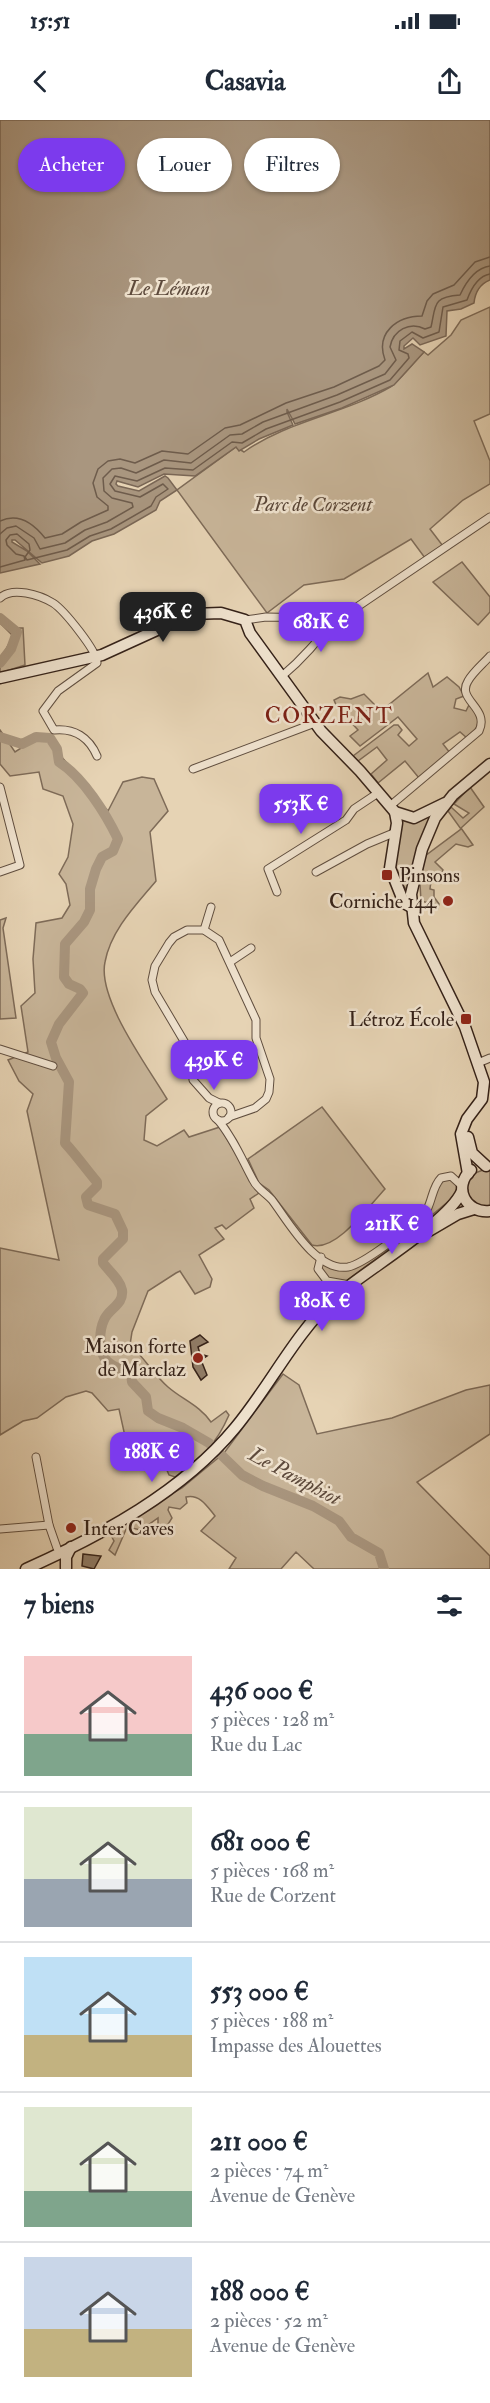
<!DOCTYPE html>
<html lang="fr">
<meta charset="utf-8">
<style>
body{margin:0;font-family:"IM FELL Double Pica",serif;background:#f6f6f7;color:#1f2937;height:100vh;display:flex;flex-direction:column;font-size:22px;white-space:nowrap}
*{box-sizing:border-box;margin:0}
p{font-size:20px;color:#747a83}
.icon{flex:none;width:33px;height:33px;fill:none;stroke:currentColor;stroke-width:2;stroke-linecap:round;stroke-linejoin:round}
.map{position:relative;height:1449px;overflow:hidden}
.side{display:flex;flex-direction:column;background:#fff;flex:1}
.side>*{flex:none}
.banner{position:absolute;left:18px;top:18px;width:454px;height:54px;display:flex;gap:12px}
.price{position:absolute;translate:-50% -51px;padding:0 14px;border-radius:12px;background:#7c3aed;color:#fff;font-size:20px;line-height:39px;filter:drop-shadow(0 2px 3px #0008)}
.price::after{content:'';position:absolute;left:50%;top:36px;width:18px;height:14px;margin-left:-9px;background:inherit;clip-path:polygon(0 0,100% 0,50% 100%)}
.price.on{background:#222;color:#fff}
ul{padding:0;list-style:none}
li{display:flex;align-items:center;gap:18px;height:150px;padding:0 24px}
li+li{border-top:2px solid #e0e1e3}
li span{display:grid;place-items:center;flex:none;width:168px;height:120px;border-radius:0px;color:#555}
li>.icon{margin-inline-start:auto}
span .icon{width:72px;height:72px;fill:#fffc;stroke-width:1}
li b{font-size:26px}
h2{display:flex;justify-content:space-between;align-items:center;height:72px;padding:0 24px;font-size:26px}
.tag{padding:0 21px;border-radius:27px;background:#fff;box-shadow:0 2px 4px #0004;font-size:21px;line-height:54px}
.tag.on{background:#7c3aed;color:#fff}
.status{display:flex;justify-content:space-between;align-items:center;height:42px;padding:0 30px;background:#fff;direction:ltr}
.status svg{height:16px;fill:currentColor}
header{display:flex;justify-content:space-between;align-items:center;height:78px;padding:0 24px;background:#fff;font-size:27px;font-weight:700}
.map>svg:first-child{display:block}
.green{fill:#c8b599;stroke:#7e6b58;stroke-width:1.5}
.water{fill:#a9967f;stroke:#7a6756;stroke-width:1.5}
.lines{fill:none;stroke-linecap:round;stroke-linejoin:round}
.shore{stroke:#6e5c4c;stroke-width:1.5}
.river{stroke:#a9967f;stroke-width:10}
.building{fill:#917e69;stroke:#342118;stroke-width:1.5}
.street-casing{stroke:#604e3f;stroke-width:9}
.secondary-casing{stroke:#342118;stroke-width:13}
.street{stroke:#efe2ce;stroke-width:7}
.secondary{stroke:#efe2ce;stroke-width:10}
.poi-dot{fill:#8f2418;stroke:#efe2ce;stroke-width:2}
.labels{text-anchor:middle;stroke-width:5;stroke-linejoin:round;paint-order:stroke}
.park-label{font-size:20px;font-style:italic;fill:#594638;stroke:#efe2ce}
.poi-label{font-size:20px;fill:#342118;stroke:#efe2ce;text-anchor:end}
.water-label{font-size:21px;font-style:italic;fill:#5d4a3c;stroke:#efe2ce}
.quarter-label{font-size:22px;letter-spacing:1.5px;fill:#7a1f14;stroke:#efe2ce}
</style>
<div class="status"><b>15:51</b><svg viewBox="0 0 49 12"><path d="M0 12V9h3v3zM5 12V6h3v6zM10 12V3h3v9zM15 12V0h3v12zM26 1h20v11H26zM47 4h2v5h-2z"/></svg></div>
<header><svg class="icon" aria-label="back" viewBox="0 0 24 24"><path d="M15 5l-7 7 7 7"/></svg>Casavia<svg class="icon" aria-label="share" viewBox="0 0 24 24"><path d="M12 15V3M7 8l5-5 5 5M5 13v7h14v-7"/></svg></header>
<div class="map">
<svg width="490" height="1449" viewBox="0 0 490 1449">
<rect width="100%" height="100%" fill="#e6d3b4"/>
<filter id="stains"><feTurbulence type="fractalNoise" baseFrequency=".00333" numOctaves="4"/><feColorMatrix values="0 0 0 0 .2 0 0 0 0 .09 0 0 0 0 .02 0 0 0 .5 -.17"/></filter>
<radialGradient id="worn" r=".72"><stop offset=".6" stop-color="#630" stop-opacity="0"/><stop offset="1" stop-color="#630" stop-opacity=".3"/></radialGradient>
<g class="green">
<path d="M490 187V294L474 301 490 341V364L463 380 430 409 443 426 425 438 411 419 344 459 304 465 267 493 177 370 236 327 244 332C289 300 345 294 392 266 399 261 417 239 424 232L428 235 451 215 461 200Z"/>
<path d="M462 442 490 477V492L478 505 433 462Z"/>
<path d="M0 495 15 508H23L25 545 0 553V540L13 516 0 503Z"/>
<path d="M428 553 433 567 447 557 459 567 464 576 456 579 454 588 466 591 469 585 478 592C480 605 476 610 467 618L460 612 443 624 450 633 419 658 405 641 378 663 371 654 387 640 377 627 358 641 353 636 394 605H398L402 610 398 615 409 626 417 619 398 597 360 626 350 616 358 610 337 587 334 580 340 577 351 579 364 574 381 591Z"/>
<path d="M0 610 15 632 32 621H48L108 691 123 662 142 657 154 659 168 691 150 712 156 761C136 785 111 810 105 842 97 879 148 947 167 979L146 996 144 1020 157 1026 184 1010 189 1017 220 1007 259 1073 250 1079 254 1088 226 1109 222 1105 215 1108 224 1119 199 1135 212 1159 210 1167 195 1174 180 1151 176 1153 148 1171 132 1212 130 1225C145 1238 153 1254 168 1267 183 1280 199 1285 211 1302L226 1291 229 1295C215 1327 202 1336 175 1357L169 1355 163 1341 153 1344 148 1340 130 1339 119 1289 108 1291 92 1273 86 1271 66 1277 37 1298 23 1301 0 1315V1128L59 1140 27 991 33 974 19 961 8 940 28 932 21 886 35 873 33 839 36 803 62 798 70 785 66 764 59 754 68 737 73 704 63 676 43 669 39 652 10 656 0 644Z"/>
<path d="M470 667 484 687 461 708 473 725 468 727 456 724 435 742 443 750 441 754 432 753 430 769 434 770V777L439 784 438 788 436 785 421 781 420 764 425 736 461 709 448 691 451 687 463 698 469 693 454 684Z"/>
<path d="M430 694 428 705 409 773 394 754 400 698Z"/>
<path d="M6 798 3 808 16 898 0 899V800Z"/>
<path d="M322 987 385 1069C369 1086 336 1132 312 1125L269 1070 259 1063 248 1039Z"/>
<path d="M483 1050 490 1051V1087H480L467 1076V1063L475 1053Z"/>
<path d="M450 1058 457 1066 458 1070 450 1080 408 1115 345 1162 332 1161 323 1152 321 1143 348 1149 424 1098 440 1061Z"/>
<path d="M283 1254 299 1265 317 1314 392 1298 466 1270 490 1265V1314L417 1362 490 1436V1449H314L296 1432 281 1449H229L236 1438 201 1411 215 1396C207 1386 200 1374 186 1377L187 1383 180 1389 169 1387 168 1390 172 1398 167 1406 161 1410 158 1409V1398L141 1410 127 1407 115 1435 109 1430 114 1421 108 1410 182 1368 224 1333Z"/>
</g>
<path class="water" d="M0 0H490V160C480 164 475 173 474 183L461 189 447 191 446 216 420 225 413 218 404 226V229L412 224 424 232 394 265 342 288 295 304 287 289V292L293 305 259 319 239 331 236 327 195 356 164 354 138 367 117 361 116 364 118 366 139 371 165 356 168 358 177 370 160 381 156 390 114 414 92 421 69 436 42 443 15 420H12V422L27 431 40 444 0 453Z"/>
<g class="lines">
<g class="shore">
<path d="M0 401C19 392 34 404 45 418L62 414 81 402 108 390V386L97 377 93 363 98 349 108 341 120 339 135 343 162 331 188 334 225 308 240 305 286 283 334 267 379 246 385 240C375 213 397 196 422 196L427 181 433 174 454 165 475 142 490 137"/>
<path d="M0 414 7 408 16 406 34 418 40 429 65 423 85 410 107 402 133 387 132 383 112 378 104 371 103 358 112 349 121 348 136 353 164 340 191 343 230 315 242 314 263 302 337 275 385 254 396 240 390 227C393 210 410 201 425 209L431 207C436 185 432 177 460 175 466 162 475 148 490 146"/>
<path d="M0 447 25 440 24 436 16 434 7 425 6 420 10 415 17 414 29 424 30 430 25 437 27 440 67 430 90 416 111 409 151 386 156 377 168 369 163 364 140 377 115 371 110 364 115 356 137 361 165 348 193 350 232 322 242 323 266 309 340 282 390 260 409 238 408 234 399 230 400 221 412 212 423 218 439 212 443 187 467 180C471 169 478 156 490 154"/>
</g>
<g class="river">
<path d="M0 498 17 512 11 529 0 543"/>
<path d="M0 617 22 624 36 617 50 618 57 629 59 642C83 657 106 694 118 719L113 731 102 737 96 749 90 769V790L84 802 65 824 64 857 69 864 80 869 83 873 59 904 51 922 56 938 69 962 65 1023C77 1036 86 1049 97 1062V1066L86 1077 88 1085 115 1094 123 1111V1119L103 1139V1143C109 1151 120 1160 122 1170 124 1185 109 1188 104 1200 99 1211 98 1232 107 1241 112 1247 124 1250 131 1254L132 1262 146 1277 148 1291 158 1298 183 1308 209 1323 242 1355 263 1366 313 1386 339 1401 351 1417 379 1433 384 1449"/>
</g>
</g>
<g class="building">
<path d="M200 1215 208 1222 198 1227 200 1234 207 1236 201 1240 207 1255 201 1260 193 1247 190 1221Z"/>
<path d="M83 1434 101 1436 94 1449 82 1446Z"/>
</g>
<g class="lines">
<defs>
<g id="street">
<path d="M0 478C12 466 40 475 53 483 64 490 98 532 97 543L58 571 43 591 54 610C74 608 89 617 97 636"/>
<path d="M245 500 266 497 314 498 354 489 490 397"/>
<path d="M281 557C293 547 331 512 328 497"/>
<path d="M193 649 315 603"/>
<path d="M0 667 20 745 0 752"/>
<path d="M390 686 479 611C490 588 456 580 468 561 473 552 483 544 490 536"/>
<path d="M316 752 367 724 396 712"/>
<path d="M277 772 268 749 346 700 354 689 378 673"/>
<path d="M204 810 211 787"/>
<path d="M230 842 251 828"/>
<path d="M0 929 53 946"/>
<path d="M478 943 490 938"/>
<circle cx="222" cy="992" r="9"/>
<path d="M219 983 209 978 193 960 191 933 155 872 152 860 155 846 169 823 174 817 187 810H204L219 820 256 900V918L270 959 269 972 266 979 255 988 229 997"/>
<path d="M218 1000C234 1019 242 1040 253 1060 257 1069 266 1073 272 1080 288 1101 316 1152 348 1147 364 1144 407 1110 420 1098 433 1088 430 1069 441 1058L451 1056 462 1066"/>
<path d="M321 1137 318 1149 327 1161 350 1165"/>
<path d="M36 1337 49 1405 57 1428"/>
<path d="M0 1409 49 1405"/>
</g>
<g id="secondary">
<path d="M0 558 102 535 192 494 221 493 245 500 250 513 321 611 360 651 395 692 414 698 445 683"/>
<path d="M395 692 397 703 390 748 404 783 415 789"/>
<path d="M468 1017 472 1033 486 1046"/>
<path d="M471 1050C452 1067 466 1094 490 1091"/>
<path d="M468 1054 461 1014 467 999 482 979 484 962 465 907 414 803 411 774 422 729 435 698 453 675 490 644"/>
<path d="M429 1111 458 1094 474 1089"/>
<path d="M66 1448V1437L71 1427"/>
<path d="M26 1449C102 1415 182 1372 235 1308 270 1266 294 1215 334 1178 363 1152 449 1102 462 1071"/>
</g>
</defs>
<use href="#street" class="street-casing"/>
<use href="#secondary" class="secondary-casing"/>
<use href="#street" class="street"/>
<use href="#secondary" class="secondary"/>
</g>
<g class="poi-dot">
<rect x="381" y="749" width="12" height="12" rx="3"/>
<circle cx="448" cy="781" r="6"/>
<rect x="460" y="893" width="12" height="12" rx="3"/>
<circle cx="198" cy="1238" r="6"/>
<circle cx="71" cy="1408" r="6"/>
</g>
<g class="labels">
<g class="park-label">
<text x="313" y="391">Parc de Corzent</text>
</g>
<g class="poi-label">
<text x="399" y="762" text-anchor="start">Pinsons</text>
<text x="436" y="788">Corniche 144</text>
<text x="454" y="906">Létroz École</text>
<text x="186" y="1233">Maison forte<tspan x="186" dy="23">de Marclaz</tspan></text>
<text x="83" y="1415" text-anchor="start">Inter Caves</text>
</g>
<g class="water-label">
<text x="169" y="175">Le Léman</text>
<text transform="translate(295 1356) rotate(28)" y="7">Le Pamphiot</text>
</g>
<g class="quarter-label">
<text x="329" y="603">CORZENT</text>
</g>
</g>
<rect width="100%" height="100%" filter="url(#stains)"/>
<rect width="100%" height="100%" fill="url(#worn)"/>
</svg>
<b class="price on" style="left:163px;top:523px">436K €</b>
<b class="price" style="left:321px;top:533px">681K €</b>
<b class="price" style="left:301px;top:715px">553K €</b>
<b class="price" style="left:214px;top:971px">439K €</b>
<b class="price" style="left:392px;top:1135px">211K €</b>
<b class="price" style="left:322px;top:1212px">180K €</b>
<b class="price" style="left:152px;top:1363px">188K €</b>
<div class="banner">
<a class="tag on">Acheter</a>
<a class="tag">Louer</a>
<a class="tag">Filtres</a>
</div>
</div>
<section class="side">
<h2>7 biens<svg class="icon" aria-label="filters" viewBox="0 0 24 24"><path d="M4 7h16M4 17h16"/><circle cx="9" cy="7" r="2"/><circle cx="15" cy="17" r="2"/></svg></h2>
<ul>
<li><span style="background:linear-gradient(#f6c9c9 65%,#7fa58c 0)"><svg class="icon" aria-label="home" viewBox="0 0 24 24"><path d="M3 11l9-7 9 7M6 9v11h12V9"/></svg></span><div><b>436 000 €</b><p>5 pièces · 128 m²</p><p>Rue du Lac</p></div></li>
<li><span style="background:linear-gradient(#dfe7d0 60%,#9aa5b1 0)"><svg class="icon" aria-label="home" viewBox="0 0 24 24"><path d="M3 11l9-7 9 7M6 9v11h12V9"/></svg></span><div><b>681 000 €</b><p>5 pièces · 168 m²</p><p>Rue de Corzent</p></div></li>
<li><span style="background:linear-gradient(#bfe0f5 65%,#c2b280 0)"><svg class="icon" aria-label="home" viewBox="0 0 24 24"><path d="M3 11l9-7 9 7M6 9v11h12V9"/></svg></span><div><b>553 000 €</b><p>5 pièces · 188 m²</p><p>Impasse des Alouettes</p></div></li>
<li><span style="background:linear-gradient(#dfe7d0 70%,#7fa58c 0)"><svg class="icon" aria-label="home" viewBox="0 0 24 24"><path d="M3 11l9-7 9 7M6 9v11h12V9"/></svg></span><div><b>211 000 €</b><p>2 pièces · 74 m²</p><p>Avenue de Genève</p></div></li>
<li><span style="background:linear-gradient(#c9d6e8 60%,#c2b280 0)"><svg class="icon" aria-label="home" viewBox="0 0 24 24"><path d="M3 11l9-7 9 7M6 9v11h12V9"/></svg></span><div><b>188 000 €</b><p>2 pièces · 52 m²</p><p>Avenue de Genève</p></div></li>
</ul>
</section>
